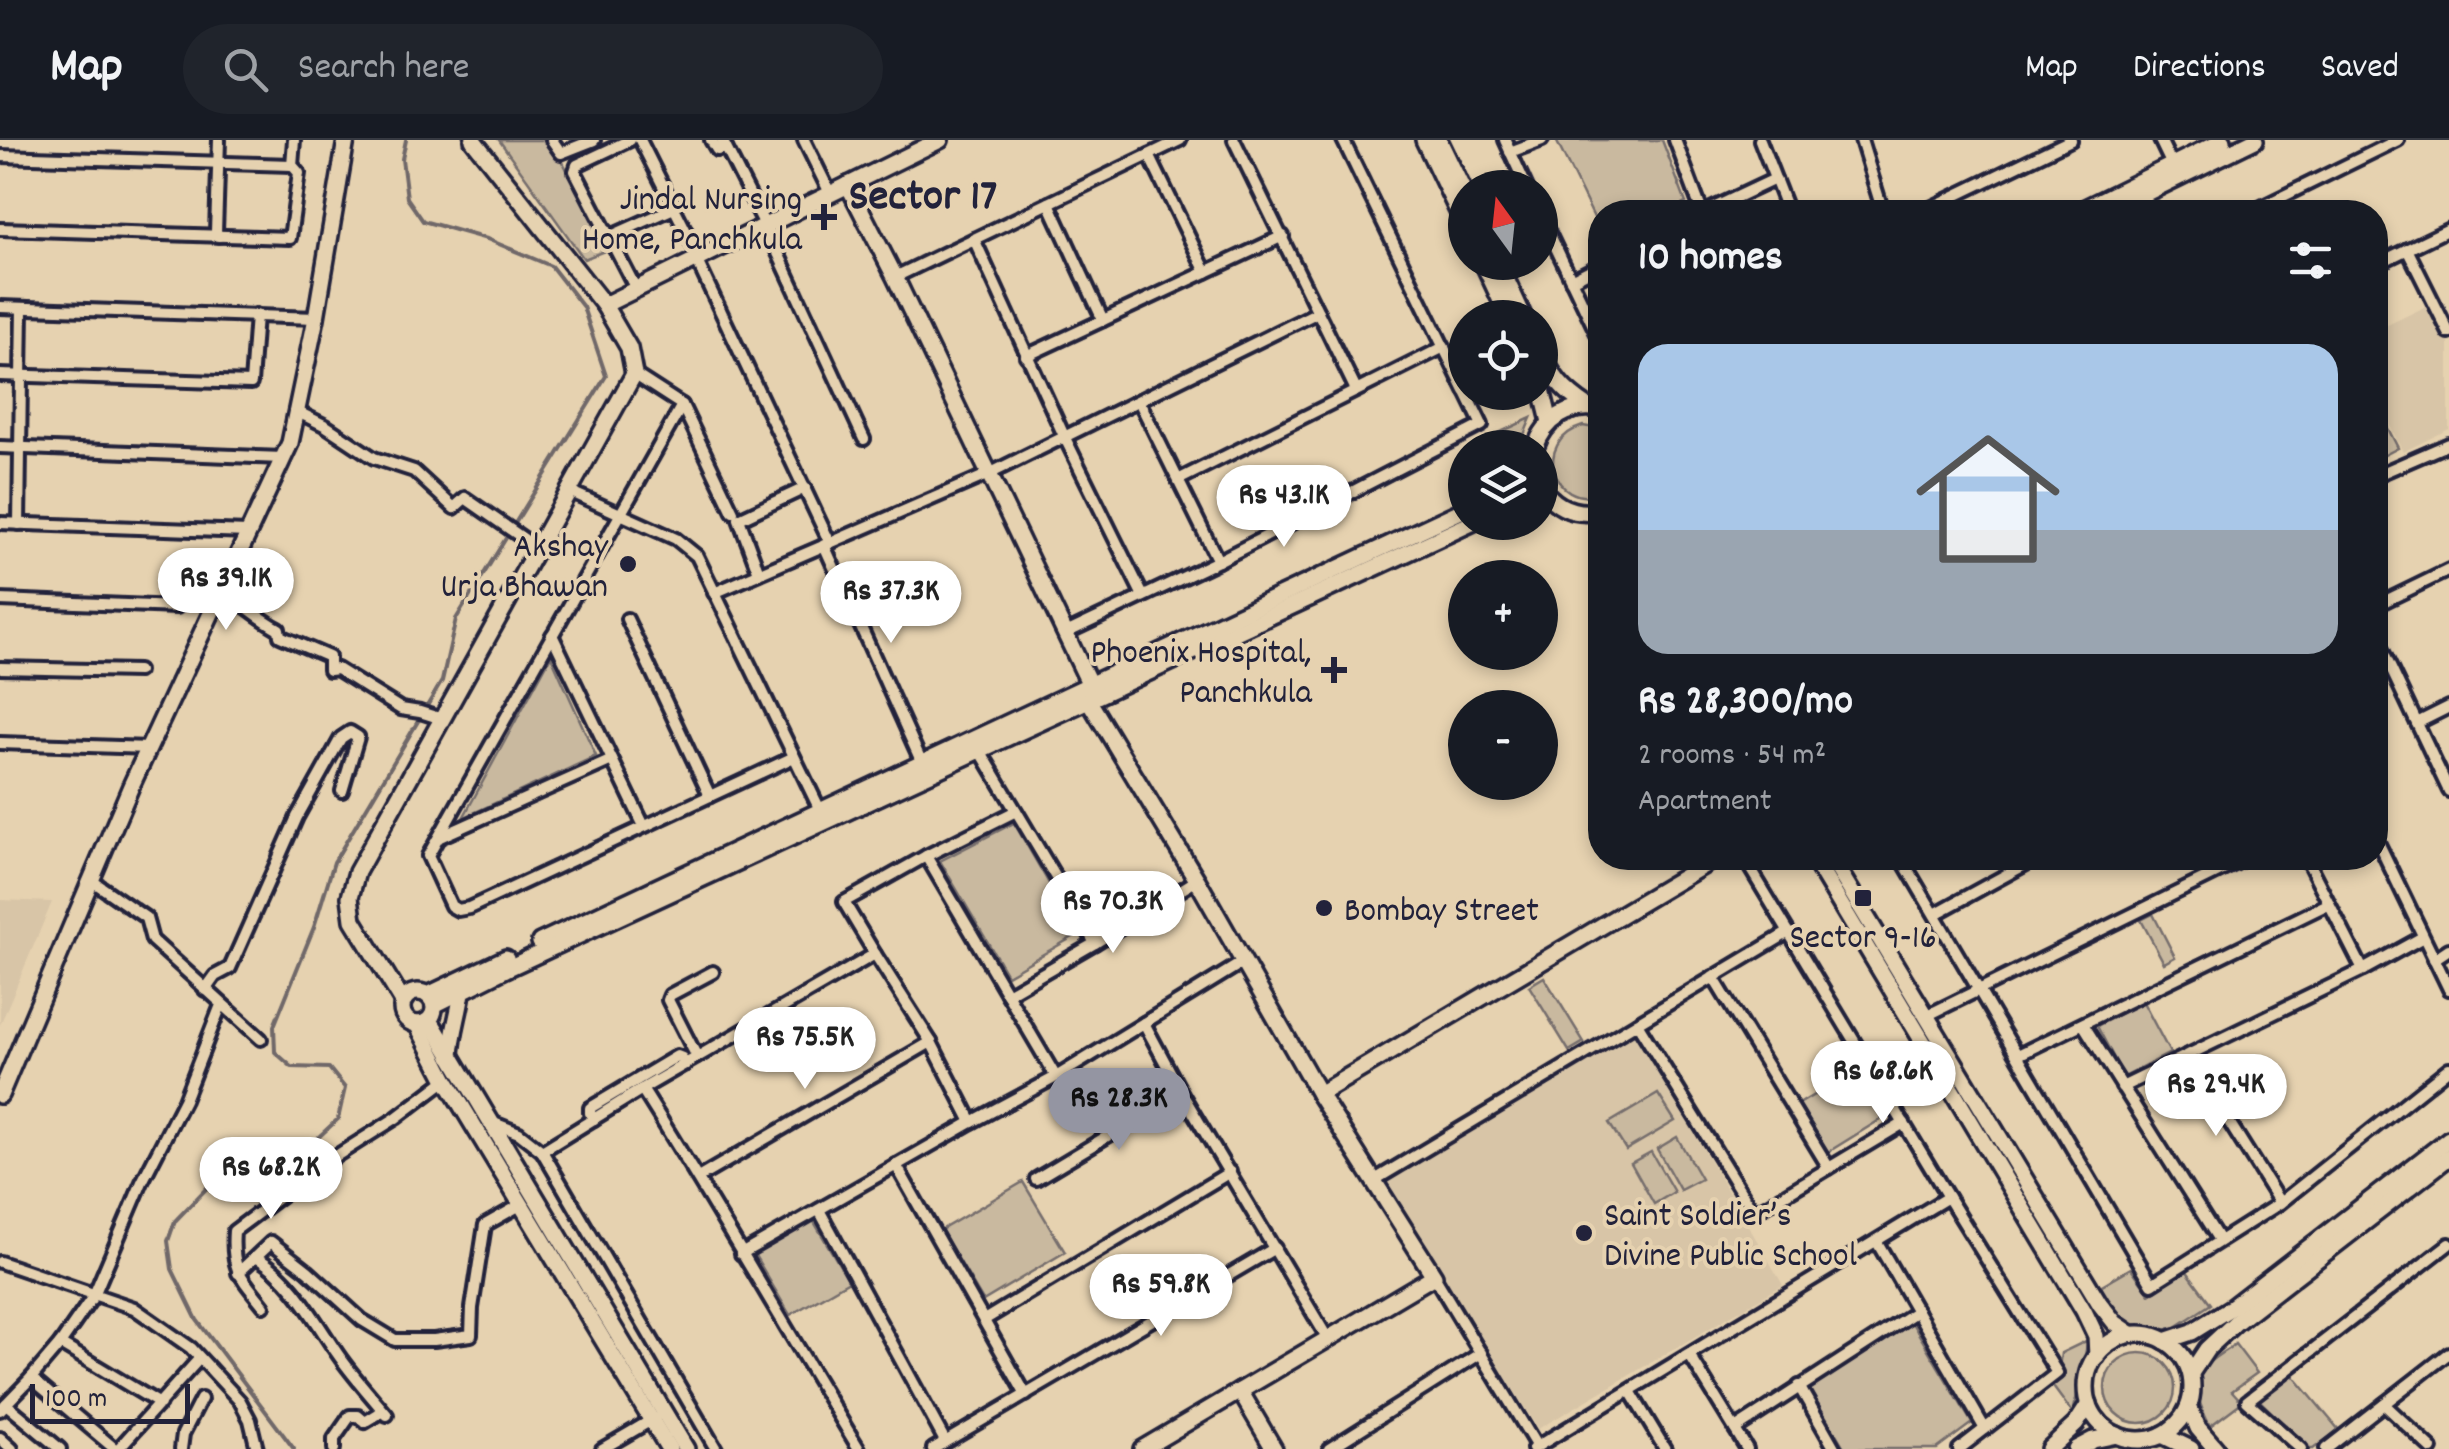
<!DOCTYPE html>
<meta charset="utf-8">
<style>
body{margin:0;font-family:Dekko,sans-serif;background:#20242c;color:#f1f3f6;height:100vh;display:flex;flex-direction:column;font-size:38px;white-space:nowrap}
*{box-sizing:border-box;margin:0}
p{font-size:32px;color:#9ea1a6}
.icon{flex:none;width:55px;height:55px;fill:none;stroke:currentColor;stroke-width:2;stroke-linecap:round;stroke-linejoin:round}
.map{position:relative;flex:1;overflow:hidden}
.sheet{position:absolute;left:1588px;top:60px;width:800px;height:670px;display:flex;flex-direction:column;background:#171b24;border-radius:40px;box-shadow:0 5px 15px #0003}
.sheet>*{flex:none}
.needle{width:65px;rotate:345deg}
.tools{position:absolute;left:1448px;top:30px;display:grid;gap:20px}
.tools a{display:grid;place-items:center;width:110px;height:110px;border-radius:50%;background:#171b24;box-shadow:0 5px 15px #0003;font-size:50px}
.scale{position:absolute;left:30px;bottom:25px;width:160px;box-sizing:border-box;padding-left:10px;border:5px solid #22223b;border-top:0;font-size:28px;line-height:35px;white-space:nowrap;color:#22223b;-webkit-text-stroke:8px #e6d2b0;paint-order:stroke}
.price{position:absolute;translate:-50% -85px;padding:0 22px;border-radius:35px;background:#fff;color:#222;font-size:32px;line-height:65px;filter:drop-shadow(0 2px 5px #0008)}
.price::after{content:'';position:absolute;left:50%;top:60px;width:30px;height:22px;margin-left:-15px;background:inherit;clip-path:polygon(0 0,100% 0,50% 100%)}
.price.current{background:#9495a2;color:#111}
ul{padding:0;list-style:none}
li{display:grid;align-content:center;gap:20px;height:530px;padding:0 50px}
li span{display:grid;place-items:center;height:310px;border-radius:30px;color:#555}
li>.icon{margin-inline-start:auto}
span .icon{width:180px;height:180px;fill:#fffc;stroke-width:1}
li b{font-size:42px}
h2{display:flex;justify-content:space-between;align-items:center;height:120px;padding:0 50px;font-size:42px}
header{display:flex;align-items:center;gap:60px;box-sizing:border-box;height:140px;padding:0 50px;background:#171b24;border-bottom:2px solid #363941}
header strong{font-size:48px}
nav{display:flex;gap:55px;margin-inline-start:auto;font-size:35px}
.search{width:700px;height:90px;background:#20242c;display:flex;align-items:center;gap:25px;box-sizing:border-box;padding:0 35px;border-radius:55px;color:#9ea1a6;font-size:38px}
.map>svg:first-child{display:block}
.built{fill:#d8c5a7}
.green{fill:#c9b99f;stroke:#766e6d;stroke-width:2.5}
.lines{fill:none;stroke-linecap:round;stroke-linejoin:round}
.stream{stroke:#6f6869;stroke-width:4}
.street-casing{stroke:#22223b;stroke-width:18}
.secondary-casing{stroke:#22223b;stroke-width:22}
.street{stroke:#e6d2b0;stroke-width:10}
.secondary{stroke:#e6d2b0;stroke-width:15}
.poi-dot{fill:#22223b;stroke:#e6d2b0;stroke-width:4}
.labels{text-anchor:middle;stroke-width:8;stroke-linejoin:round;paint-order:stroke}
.poi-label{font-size:35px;fill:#22223b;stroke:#e6d2b0;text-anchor:end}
.district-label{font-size:45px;font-weight:bold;fill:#22223b;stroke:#e6d2b0}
</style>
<header>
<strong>Map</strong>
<div class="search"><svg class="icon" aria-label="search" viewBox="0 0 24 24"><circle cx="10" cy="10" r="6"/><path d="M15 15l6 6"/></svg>Search here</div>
<nav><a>Map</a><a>Directions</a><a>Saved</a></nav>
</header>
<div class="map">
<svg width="2449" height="1309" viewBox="0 0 2449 1309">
<rect width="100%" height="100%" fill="#e6d2b0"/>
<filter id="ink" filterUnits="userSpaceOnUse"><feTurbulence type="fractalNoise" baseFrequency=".01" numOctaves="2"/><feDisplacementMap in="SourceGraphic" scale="20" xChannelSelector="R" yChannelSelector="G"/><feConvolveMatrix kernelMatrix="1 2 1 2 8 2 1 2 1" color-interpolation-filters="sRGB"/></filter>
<g filter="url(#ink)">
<g class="built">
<path d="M2429 165 2449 203V289L2403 312 2375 255V191Z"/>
<path d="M0 760 52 762 0 885Z"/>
<path d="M1634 891 1783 1145 1538 1289 1383 1040Z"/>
</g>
<g class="green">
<path d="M499 0H552L607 110 584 119Z"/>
<path d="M1556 0H1662L1686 63 1666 72H1600V90Z"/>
<path d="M2375 263 2398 308 2375 320Z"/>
<path d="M1531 278 1519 307H1499L1490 297Z"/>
<path d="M1583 286 1600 289V354C1552 369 1532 301 1583 286Z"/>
<path d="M551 516 596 616 463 678Z"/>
<path d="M1014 683 1078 794 1007 835 940 721Z"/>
<path d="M2153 774 2175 817 2164 823 2141 780Z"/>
<path d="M1544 837 1584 902 1569 911 1529 846Z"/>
<path d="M2143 862 2170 913 2124 937 2097 886Z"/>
<path d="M1857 929 1886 976 1828 1012 1799 964Z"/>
<path d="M1658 954 1675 981 1626 1010 1609 983Z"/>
<path d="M1677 997 1701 1039 1680 1050 1657 1009Z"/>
<path d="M1651 1012 1674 1052 1654 1064 1631 1023Z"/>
<path d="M1023 1042 1065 1112 983 1161 941 1090Z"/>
<path d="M813 1080 849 1141 790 1175 754 1114Z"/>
<path d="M2131 1128 2150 1154 2186 1130 2211 1164 2176 1187 2161 1190 2141 1188 2129 1186 2119 1178 2097 1148Z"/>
<path d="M1911 1181 1972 1283 1937 1309H1845L1806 1244Z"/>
<path d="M2088 1200 2073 1274 2051 1244 2058 1235 2061 1213Z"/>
<path d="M2235 1204 2257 1233 2232 1251 2242 1262 2210 1286C2202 1270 2191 1248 2202 1230 2208 1220 2226 1211 2235 1204Z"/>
<circle cx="2140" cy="1248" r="35"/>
<path d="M2292 1234 2339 1290 2313 1309H2309L2259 1260Z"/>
</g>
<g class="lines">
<path class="stream" d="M294 1309 197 1180 172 1129 168 1101 175 1081 229 1025 309 1006 338 979 345 948 329 928 292 927 275 912 274 886 314 787 334 722 442 541 456 479 606 236 583 167 551 126 487 99 423 81 407 58 402 19 406 0"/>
<defs>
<g id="street">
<path d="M219 0 216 92 219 96"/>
<path d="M552 0 561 13 594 0"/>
<path d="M630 0 577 25 575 31 636 149"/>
<path d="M640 0 699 117"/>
<path d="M711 0 717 10 726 8"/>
<path d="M722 0 765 85 864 299"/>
<path d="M804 0 830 53"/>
<path d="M1234 0 1356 250"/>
<path d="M1343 0 1465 251"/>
<path d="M1505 0 1527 48"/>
<path d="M1675 0 1702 72"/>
<path d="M1760 0 1788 72"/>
<path d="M1861 0 1883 72"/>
<path d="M2160 0 2172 25"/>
<path d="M1510 12 1542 0"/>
<path d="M1149 15 1206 132"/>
<path d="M0 16 292 25"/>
<path d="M1049 63 1103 180"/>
<path d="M1705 72 1775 39"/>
<path d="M1922 72 2071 0"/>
<path d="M2251 72 2398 0"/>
<path d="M1540 74 1600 200"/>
<path d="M0 89 290 98 299 33 292 25 294 0"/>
<path d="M611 96 674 68"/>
<path d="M974 99 1065 298 1143 456"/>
<path d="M2407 109 2449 193"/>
<path d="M696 119 830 403 714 453"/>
<path d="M2375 125 2449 89"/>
<path d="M895 137 1180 0"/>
<path d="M1571 140 1600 125"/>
<path d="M0 167 316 178"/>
<path d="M1026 216 1283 96"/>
<path d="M634 234 682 265 428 716 451 766 458 770 469 768 794 617"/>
<path d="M0 235 251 243 256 175"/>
<path d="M1139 261 1218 421"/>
<path d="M682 265 733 372"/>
<path d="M296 271 326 286 374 318 414 331 454 368 465 358 537 408"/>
<path d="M0 307 283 318"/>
<path d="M2375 336 2449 304"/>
<path d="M1178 340 1444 207"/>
<path d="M569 351 676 399 697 416 823 676"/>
<path d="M0 383 248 392"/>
<path d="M19 384 22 168"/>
<path d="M830 403 989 334 1318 172"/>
<path d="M824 405 922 623"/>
<path d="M759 433 739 379 805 348"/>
<path d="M222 450C242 462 258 478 279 489L280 496 329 517V530L337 529 401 569 420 572 442 579"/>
<path d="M0 460 177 467"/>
<path d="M2375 466 2449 430"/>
<path d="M627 479 710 656"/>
<path d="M1066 493 1218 421 1482 285 1466 252"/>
<path d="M552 495 644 686"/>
<path d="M2375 495 2449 651"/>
<path d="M0 528 138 531"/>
<path d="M2417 583 2449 567"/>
<path d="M0 603 149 608"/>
<path d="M978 607 1095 803"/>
<path d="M2375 696 2449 849"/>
<path d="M440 697 612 620"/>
<path d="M926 716 1056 937"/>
<path d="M1744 718 1948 1057 2057 1233 1959 1309"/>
<path d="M1901 718 2152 1144 2280 1063 2449 928"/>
<path d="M2306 718 2363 830"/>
<path d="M91 740 146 778 152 800 261 899"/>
<path d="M1935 774 2037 718"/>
<path d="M2434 819 2449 809"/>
<path d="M1713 837 1829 1028"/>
<path d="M205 850 215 836 230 828 297 677 341 598 350 592 358 597 342 651"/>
<path d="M1007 854 1095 803 1197 740"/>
<path d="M1926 876 2247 718"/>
<path d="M764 878 780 907"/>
<path d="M1144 883 1181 952 1328 1199"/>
<path d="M1637 883 1754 1073 1904 983"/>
<path d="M2083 884 2219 1100"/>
<path d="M2018 915 2328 764"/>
<path d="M2187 915 2280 1063"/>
<path d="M697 917 668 860 670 855 713 832"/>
<path d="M2122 947 2363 830 2423 797"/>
<path d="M642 949C717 1067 786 1189 859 1309"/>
<path d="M594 979 590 973V968L677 916 682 918 686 924"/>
<path d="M491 982 519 993 542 1011 716 1309"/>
<path d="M972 982 931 902 875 814 844 762 926 716 1016 671"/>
<path d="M542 1011 642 949 875 814"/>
<path d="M896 1025 1026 1255"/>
<path d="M698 1038 931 902"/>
<path d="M1036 1039 1181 952"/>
<path d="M1373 1041 1789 792"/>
<path d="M819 1070 945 1301"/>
<path d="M1877 1102 1985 1289"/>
<path d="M741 1114 972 982 1056 937 1243 822"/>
<path d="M256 1117C293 1139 313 1178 337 1213 352 1235 370 1255 387 1275"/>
<path d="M0 1122 134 1168 191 1208 240 1261 250 1280 257 1309"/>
<path d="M238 1133 271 1102 308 1131 362 1180 395 1200H434L471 1195 472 1168 485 1085 522 1064"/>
<path d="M1434 1136 1537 1307"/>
<path d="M264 1166C241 1137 231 1130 234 1091L325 1023 396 978 446 940"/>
<path d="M984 1180 1230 1032"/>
<path d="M60 1204 160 1264"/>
<path d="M1690 1216 1747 1309"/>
<path d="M31 1238 60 1204 94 1155 142 1042 184 960 221 865"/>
<path d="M1799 1246 1835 1309"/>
<path d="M1630 1251 1665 1309"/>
<path d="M6 1264 60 1309"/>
<path d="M2384 1264 2432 1309"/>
<path d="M0 1270 31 1238 115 1309"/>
<path d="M1735 1289 1917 1171"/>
<path d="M0 1298 12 1309"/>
<path d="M118 1309 199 1219"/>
<path d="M181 1309 183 1294 201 1259"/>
<path d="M334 1309V1299L350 1276H358L365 1282 383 1271"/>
<path d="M602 1309 655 1278"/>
<path d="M933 1309 1275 1108"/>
<path d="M1329 1309 1481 1213"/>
<path d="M1533 1309 1948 1057"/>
<path d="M2301 1309 2247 1261 2449 1104"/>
<path d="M2326 1309 2449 1213"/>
</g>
<g id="secondary">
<path d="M1424 0 1465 86"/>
<path d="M1439 0 1465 54"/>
<path d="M848 45 895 137 1090 545 1089 561 1197 740 1319 954 1434 1136 1142 1309"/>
<path d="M2077 72 2223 0"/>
<path d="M2107 72 2255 0"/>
<path d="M1483 122 1509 178"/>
<path d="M1498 122 1524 178"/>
<path d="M604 165 940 0"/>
<path d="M1540 210C1553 238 1562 250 1588 267"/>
<path d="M1540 241 1550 282"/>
<path d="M1535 308C1545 279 1570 263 1600 269"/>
<path d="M1540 345C1554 367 1574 376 1600 371"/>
<path d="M1813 718 2084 1171 2096 1196 2097 1216"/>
<path d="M1831 718 2100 1164 2115 1183 2131 1194"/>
<path d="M540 802 1465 369"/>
<circle cx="418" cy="868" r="16"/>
<path d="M428 855 506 818"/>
<path d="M403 862 353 780 350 757 357 732 634 234 629 208 604 165 473 0"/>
<path d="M434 865 506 829 1474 382"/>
<path d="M430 880 686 1309"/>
<path d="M417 884 446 940 669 1309"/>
<path d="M451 916C452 893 459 875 462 852"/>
<path d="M1319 954 1716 718"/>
<path d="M0 955 131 646 290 303 316 178 346 0"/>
<circle cx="2139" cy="1247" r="53"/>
<path d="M2165 1201 2192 1192 2232 1167 2449 999"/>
<path d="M2191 1233 2207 1209 2236 1182 2449 1017"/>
<path d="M1240 1251 1274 1309"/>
<path d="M2189 1266 2198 1288 2216 1309"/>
<path d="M2162 1295 2191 1309"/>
<path d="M2049 1309 2076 1284 2089 1264"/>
<path d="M2076 1309 2093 1300 2117 1295"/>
</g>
</defs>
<use href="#street" class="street-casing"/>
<use href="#secondary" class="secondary-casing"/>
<use href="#street" class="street"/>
<use href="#secondary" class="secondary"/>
</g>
</g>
<g class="poi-dot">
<path d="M819 62h10v10h10v10h-10v10h-10v-10h-10v-10h10z"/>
<circle cx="628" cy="424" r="10"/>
<path d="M1329 515h10v10h10v10h-10v10h-10v-10h-10v-10h10z"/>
<rect x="1853" y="748" width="20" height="20" rx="5"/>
<circle cx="1324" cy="768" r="10"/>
<circle cx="1584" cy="1093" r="10"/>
</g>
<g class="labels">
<g class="poi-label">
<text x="802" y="69">Jindal Nursing<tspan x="802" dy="40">Home, Panchkula</tspan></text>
<text x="608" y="416">Akshay<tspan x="608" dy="40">Urja Bhawan</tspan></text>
<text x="1312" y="522">Phoenix Hospital,<tspan x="1312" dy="40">Panchkula</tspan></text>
<text x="1344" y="780" text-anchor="start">Bombay Street</text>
<text x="1863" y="807" text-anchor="middle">Sector 9-16</text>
<text x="1604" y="1085" text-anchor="start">Saint Soldier’s<tspan x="1604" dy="40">Divine Public School</tspan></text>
</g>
<g class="district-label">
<text x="923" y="68">Sector 17</text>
</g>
</g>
</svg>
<div class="tools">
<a><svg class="needle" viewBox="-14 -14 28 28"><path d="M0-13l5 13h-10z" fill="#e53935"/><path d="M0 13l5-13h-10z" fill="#9ea1a6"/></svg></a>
<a><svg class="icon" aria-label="locate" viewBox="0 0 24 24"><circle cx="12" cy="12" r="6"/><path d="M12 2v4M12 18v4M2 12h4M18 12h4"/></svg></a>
<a><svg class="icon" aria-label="layers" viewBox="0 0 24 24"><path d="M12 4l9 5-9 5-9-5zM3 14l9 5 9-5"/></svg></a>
<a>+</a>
<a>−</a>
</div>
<div class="scale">100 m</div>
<b class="price" style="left:1284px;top:410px">Rs 43.1K</b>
<b class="price" style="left:226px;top:493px">Rs 39.1K</b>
<b class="price" style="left:891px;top:506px">Rs 37.3K</b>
<b class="price" style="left:1113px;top:816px">Rs 70.3K</b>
<b class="price" style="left:805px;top:952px">Rs 75.5K</b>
<b class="price" style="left:1883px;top:986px">Rs 68.6K</b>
<b class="price" style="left:2216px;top:999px">Rs 29.4K</b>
<b class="price current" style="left:1119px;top:1013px">Rs 28.3K</b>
<b class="price" style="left:271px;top:1082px">Rs 68.2K</b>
<b class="price" style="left:1161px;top:1199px">Rs 59.8K</b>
<section class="sheet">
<h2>10 homes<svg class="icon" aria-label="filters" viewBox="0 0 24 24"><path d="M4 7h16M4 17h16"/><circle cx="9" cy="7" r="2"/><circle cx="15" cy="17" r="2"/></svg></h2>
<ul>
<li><span style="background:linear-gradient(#a9c7e8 60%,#9aa5b1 0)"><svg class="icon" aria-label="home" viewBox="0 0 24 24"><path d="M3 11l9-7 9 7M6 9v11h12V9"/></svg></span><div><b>Rs 28,300/mo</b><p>2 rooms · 54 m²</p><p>Apartment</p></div></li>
</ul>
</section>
</div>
